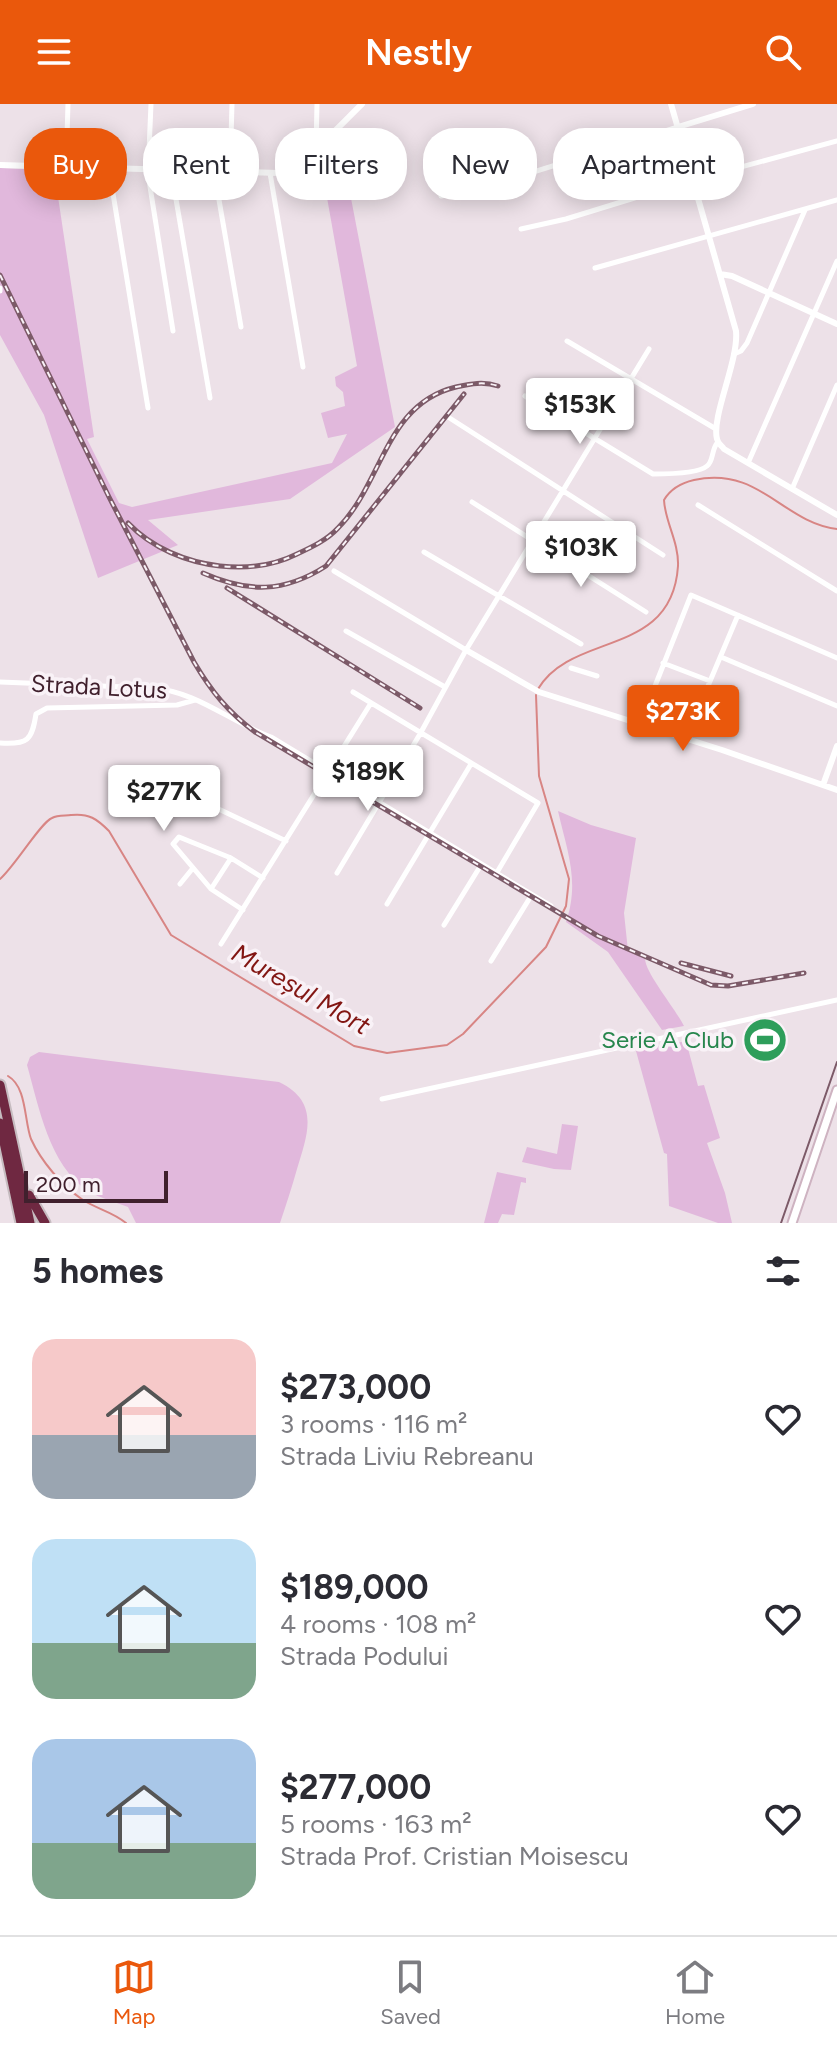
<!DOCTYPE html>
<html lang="en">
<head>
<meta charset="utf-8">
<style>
	body { margin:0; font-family:Figtree,sans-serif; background:#f2f2f3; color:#2b2b33; height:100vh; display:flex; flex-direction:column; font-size:30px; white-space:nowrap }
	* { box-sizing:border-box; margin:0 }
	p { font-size:26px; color:#7c7c81 }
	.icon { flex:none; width:44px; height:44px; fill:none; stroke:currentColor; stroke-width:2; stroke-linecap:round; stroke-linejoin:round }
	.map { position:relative; height:1119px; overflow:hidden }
	.sheet { display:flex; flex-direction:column; background:#fff; flex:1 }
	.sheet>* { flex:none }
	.hud { position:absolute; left:24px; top:24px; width:790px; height:72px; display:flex; gap:16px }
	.scale { position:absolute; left:24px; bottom:20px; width:144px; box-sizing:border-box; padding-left:8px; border:4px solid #40202d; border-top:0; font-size:22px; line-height:28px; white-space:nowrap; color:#40202d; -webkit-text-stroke:6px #f9f2f7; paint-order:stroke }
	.price { position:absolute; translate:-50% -68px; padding:0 18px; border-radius:8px; background:#fff; color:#222; font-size:26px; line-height:52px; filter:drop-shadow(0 2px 4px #0008) }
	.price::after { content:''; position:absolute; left:50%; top:48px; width:24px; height:18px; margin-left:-12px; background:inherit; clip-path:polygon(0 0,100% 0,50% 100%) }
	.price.active { background:#ea580c; color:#fff }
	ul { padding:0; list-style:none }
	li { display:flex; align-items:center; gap:24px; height:200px; padding:0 32px }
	li span { display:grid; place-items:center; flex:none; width:224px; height:160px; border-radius:24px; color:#555 }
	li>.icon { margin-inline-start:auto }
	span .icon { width:96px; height:96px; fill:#fffc; stroke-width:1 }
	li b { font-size:34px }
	h2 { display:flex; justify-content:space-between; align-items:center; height:96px; padding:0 32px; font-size:34px }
	.tag { padding:0 28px; border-radius:32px; background:#fff; box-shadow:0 4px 20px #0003; font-size:28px; line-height:72px }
	.tag.active { background:#ea580c; color:#fff }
	header { display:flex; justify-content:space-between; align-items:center; height:104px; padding:0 32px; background:#ea580c; color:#fff; font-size:36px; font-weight:600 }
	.tabs { display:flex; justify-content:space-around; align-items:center; height:112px; border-top:2px solid #e1e1e2; background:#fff; font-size:22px; color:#7c7c81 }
	.tabs a { display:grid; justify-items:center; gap:4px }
	.tabs .active { color:#ea580c }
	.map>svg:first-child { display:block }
</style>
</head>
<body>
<header><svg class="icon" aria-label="menu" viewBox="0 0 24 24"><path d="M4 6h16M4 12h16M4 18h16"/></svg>Nestly<svg class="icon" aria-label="search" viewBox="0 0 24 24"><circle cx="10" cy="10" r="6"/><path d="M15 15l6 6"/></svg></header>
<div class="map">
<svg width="837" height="1119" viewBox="0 0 837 1119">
	<rect width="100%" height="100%" fill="#ede1e8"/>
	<path fill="#e1b8dc" d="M0,64L54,66L94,333L87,335L119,399L132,403L332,359L347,330L328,334L321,309L345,302L343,288L336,282L335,273L357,262L326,88L350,89L395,323L290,395L148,416L178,441L98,474L44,311L0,231Z
		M558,707L591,721L636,734L624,809L628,847L645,855C646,870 675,904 684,922L662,926L608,848L566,818C580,777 567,747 558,707Z
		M686,937L698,982L704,981L720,1034L707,1039L725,1089L732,1119H718L669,1102L667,1050L664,1049L636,947Z
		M39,948L279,978C320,998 308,1029 297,1065C292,1083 286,1101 280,1119H136L128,1103C116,1098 99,1094 88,1087C49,1061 39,1003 27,961L30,953Z
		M562,1020L578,1022L571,1066L554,1065L522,1058L527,1043L557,1050Z
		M497,1068L526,1074V1079L521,1078L514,1111L502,1110L498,1119H484Z"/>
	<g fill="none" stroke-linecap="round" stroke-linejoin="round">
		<path stroke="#d88584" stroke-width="2" d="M538,585C572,527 672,554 678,462C679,438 665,418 664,396C671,384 681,379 694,376C760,362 782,418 837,425
			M0,775C15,762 41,718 52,714C58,711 66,712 71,711C89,709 97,715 109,727L171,831L354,942L387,949L447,941L463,930L546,843L566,802L569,775L539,672L536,591
			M8,972C27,983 24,1016 31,1035C41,1057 62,1082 83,1096C97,1105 113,1108 126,1119"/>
		<g stroke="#ceb3c1" stroke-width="11">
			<path id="secondary" d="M792,1119L837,986"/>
		</g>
		<g stroke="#c6bcc0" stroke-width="13">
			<path id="motorway" d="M0,981L30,1119
				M0,1019L21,1119
				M29,1091L45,1119"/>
		</g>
		<path stroke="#fff" stroke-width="5" d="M151,0L148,70L173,227
			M523,38L532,67
			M316,44L317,0
			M66,63L68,0
			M109,65L148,304
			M171,66L210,294
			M214,67L241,223
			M230,68L232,0
			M270,69L303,263
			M441,92L485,83L678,23
			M521,125L566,115L693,76L837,37
			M595,164L837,96
			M0,184V187
			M567,237L716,325
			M734,250L741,247L747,239L805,106
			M525,292L653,370C665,370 698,370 707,362C714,357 711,345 718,338
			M448,313L663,451
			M748,359L837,157
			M792,385L837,281
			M472,398L646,508
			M698,401L837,487
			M424,448L581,540
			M334,467L466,546
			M346,527L445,583
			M721,553L837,602
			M663,559L710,577
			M571,564L597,572
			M0,578L151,584C197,587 230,618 271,633L551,802
			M353,588L538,699L496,770
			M640,620L691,491L837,554
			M686,634L738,511
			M0,639C28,641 32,636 36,610L47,604L177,601L195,596
			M172,683L286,737
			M337,769L420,630L466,546L649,245
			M180,780L193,764
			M211,785L173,740L179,733L231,754
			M387,800L471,660
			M243,806L211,785L231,754L263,774
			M444,821L481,761
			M221,840L371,599
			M491,857L531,792
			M382,995L837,896"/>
		<path stroke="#fff" stroke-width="6" d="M671,0L736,227C739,256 711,313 717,335C718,340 721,341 724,345L837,411
			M678,23L753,0
			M0,61L278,69C302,64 343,18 362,0
			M720,170L732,172L837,220
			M466,546L539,588L722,646L837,686
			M823,681L837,642"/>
		<use href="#secondary" stroke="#fff" stroke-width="7"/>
		<use href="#motorway" stroke="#6f2841" stroke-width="9"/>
		<path stroke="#7c5a68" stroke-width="2" d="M781,1119L837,958"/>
		<g stroke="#7c5a68" stroke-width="5">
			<path id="rail" d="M0,171L109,393L194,558C211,587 228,608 255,628L598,832L711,881L728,882L804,869
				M128,419C152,444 186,458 220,462C247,465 273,462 297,450C312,443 327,436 338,424C383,379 385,300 456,283C470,280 483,277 498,282
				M203,469C248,489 284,489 326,462L464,290
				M227,484L420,604
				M681,859L731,872"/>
		</g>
		<use href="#rail" stroke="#f9f2f7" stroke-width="2" stroke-dasharray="6" stroke-linecap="butt"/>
	</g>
	<defs>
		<g id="stadium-disc" transform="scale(2.3)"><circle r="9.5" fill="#2e9e5b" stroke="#f9f2f7"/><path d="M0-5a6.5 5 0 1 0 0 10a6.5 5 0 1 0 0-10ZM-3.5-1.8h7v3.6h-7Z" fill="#fff"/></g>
	</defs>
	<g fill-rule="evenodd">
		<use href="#stadium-disc" x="765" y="936"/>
	</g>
	<g text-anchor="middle" stroke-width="7" stroke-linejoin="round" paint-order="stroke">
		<g font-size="24" fill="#40202d" stroke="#f9f2f7">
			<text transform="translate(99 583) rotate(3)" y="8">Strada Lotus</text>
		</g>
		<g font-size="24" fill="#27864d" stroke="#f9f2f7" text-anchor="end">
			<text x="734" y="944">Serie A Club</text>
		</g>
		<g font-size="26" font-style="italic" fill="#821613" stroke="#f9f2f7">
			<text transform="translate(301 885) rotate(30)" y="9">Mureșul Mort</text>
		</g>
	</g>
</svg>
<div class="scale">200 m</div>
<b class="price" style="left:580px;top:342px">$153K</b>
<b class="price" style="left:581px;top:485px">$103K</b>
<b class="price active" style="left:683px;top:649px">$273K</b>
<b class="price" style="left:368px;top:709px">$189K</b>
<b class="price" style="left:164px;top:729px">$277K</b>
<div class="hud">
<a class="tag active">Buy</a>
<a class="tag">Rent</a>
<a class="tag">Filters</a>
<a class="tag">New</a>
<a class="tag">Apartment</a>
</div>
</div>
<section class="sheet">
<h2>5 homes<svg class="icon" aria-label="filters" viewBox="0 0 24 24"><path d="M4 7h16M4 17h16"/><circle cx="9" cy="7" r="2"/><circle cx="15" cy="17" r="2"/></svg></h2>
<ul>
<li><span style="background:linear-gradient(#f6c9c9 60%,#9aa5b1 0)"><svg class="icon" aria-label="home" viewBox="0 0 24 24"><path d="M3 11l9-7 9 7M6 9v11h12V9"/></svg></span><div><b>$273,000</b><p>3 rooms · 116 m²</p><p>Strada Liviu Rebreanu</p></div><svg class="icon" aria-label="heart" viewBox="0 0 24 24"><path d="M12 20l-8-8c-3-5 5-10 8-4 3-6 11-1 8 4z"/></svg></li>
<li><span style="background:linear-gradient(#bfe0f5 65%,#7fa58c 0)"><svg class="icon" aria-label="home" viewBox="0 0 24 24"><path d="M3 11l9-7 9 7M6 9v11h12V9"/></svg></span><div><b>$189,000</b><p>4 rooms · 108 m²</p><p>Strada Podului</p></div><svg class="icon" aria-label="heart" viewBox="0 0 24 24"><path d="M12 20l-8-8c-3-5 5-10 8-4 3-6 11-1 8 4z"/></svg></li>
<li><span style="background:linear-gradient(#a9c7e8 65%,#7fa58c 0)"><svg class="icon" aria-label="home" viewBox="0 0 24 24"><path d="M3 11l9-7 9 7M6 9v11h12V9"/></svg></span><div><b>$277,000</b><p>5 rooms · 163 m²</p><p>Strada Prof. Cristian Moisescu</p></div><svg class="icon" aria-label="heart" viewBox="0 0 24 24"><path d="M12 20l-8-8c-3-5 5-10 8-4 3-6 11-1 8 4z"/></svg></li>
</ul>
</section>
<nav class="tabs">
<a class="active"><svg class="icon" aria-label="map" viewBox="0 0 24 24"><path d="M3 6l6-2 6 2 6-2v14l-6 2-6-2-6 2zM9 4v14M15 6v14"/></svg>Map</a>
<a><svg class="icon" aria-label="saved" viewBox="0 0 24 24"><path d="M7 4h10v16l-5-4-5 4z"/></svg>Saved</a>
<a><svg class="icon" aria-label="home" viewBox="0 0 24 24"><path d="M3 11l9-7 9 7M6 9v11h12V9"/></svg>Home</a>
</nav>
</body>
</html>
